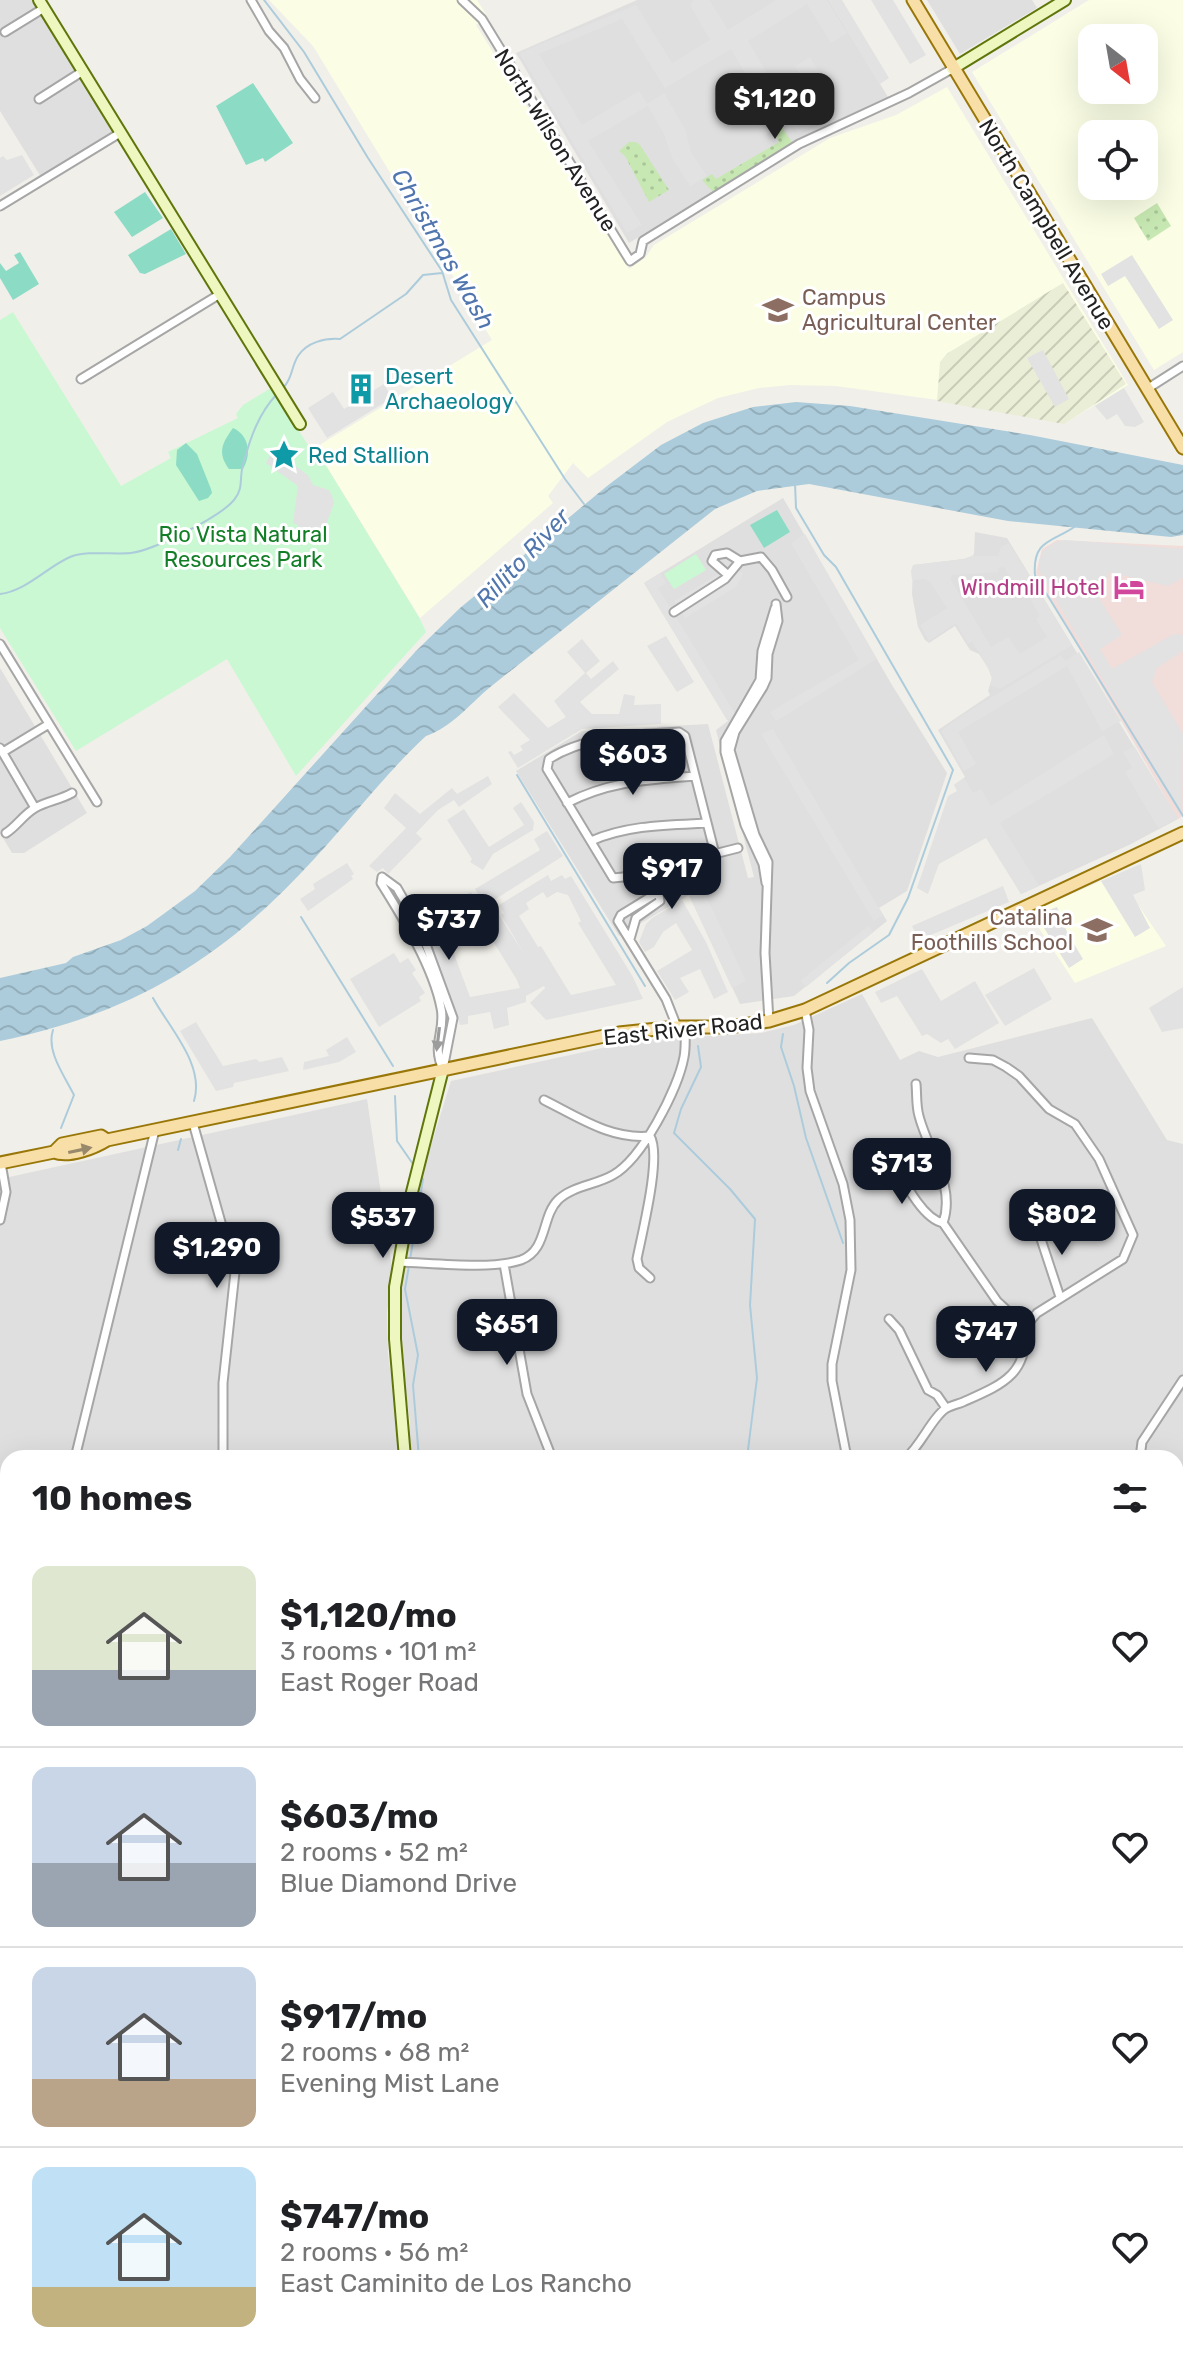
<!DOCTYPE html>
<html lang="en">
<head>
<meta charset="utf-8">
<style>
	body { margin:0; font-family:Rubik,sans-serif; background:#f6f6f6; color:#202124; height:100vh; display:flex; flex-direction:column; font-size:30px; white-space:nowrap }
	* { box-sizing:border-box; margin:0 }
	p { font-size:26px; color:#757577 }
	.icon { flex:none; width:44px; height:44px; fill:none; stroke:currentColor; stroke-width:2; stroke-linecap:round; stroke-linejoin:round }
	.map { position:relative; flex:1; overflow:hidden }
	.panel { position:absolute; left:0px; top:1450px; width:1184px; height:914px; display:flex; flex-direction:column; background:#fff; border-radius:24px 24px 0 0; box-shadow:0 8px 32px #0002 }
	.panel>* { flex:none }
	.needle { width:52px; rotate:149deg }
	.fabs { position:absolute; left:1078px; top:24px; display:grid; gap:16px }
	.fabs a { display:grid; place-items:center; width:80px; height:80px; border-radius:16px; background:#fff; box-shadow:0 8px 32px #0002; font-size:40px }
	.price { position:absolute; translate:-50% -68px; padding:0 18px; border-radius:16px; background:#111827; color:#fff; font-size:26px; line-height:52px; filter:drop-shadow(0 2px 4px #0008) }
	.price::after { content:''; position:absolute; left:50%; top:48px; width:24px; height:18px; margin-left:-12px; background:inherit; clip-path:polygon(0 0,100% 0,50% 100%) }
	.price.current { background:#222; color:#fff }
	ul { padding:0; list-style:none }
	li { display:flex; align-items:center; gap:24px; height:200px; padding:0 32px }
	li+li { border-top:2px solid #e0e0e0 }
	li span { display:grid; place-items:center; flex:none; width:224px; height:160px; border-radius:16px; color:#555 }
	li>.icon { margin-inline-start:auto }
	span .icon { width:96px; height:96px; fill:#fffc; stroke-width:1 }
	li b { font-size:34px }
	h2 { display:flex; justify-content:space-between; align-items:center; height:96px; padding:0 32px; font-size:34px }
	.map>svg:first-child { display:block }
</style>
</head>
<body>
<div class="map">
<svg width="1183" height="2363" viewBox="0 0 1183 2363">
	<defs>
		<pattern id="farmland-furrows" width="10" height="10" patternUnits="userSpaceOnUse" patternTransform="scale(2)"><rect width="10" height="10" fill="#eaeed6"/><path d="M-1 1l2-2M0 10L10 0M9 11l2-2" fill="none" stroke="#c8ccb7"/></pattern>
		<pattern id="grass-dots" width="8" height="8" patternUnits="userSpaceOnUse" patternTransform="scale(2)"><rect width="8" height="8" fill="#c7e8b2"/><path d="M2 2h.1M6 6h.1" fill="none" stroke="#abc799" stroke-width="1.8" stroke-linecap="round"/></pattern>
		<pattern id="water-waves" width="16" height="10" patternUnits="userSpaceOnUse" patternTransform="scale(2)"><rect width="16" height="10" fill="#acccdc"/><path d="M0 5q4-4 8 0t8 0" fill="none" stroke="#94afbc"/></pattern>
	</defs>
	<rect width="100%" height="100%" fill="#f1efe9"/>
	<path fill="#e0dfdf" d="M0,0H35L115,132L41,177L0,111Z
		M637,0H829L888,97L802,138L629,243L516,53Z
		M927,0H1032L1037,8L960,54Z
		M783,498L892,685L947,773L907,891L879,908L887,921L794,996L740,1004L689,895L619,936L516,771L582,731L708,724L748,878L754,877L716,730L728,721L644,583Z
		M975,532L1007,538L1178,819L1129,845L1021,894L954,785L965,777L938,730L990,695L988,691L992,678L988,668L979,654L970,650L955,626L929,643L925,640L918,627L912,594L913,565L964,559L972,556L974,554Z
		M0,668L87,813L24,853H12L0,833Z
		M862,994L900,1060L919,1051L938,1057L1092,1018L1167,1140L1183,1144V2363H61L62,2356H1176V1458H409L410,1423L400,1346L401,1285L419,1184L451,1081L639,1040L761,1033L794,1025Z
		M367,1099L392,1268L387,1314L388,1354L399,1433L398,1458H8V2356H49L48,2363H0V1179Z"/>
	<path fill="#f1ddda" d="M1057,540L1183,546V816L1178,819L1036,573L1042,549Z"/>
	<path fill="#fbfee5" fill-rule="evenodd" d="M269,0H477L487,16L476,25L629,269L645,258L654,245L830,138L896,115L947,87L1128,385L1065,423L938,400L836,386L790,385L759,388L718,398L667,422L588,478L573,463L548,496L553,503L420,618L325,464L322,465L321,444L492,340L313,46Z
		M1089,0H1183V352L1154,370L972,72ZM1092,38H1144V90H1092ZM1092,134H1144V186H1092Z
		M1117,874L1166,946L1075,983L1029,913Z"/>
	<path fill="url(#farmland-furrows)" d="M1063,283L1126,384L1064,424L937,401L940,362L948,353Z"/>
	<path fill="url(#grass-dots)" d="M781,126L794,145L714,193L702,180L712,174L716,179L779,142L773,131Z
		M629,142H636L640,145L669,190L649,202L625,156L619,151Z
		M1157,203L1171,226L1148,241L1134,218Z"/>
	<path fill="#caf8d2" d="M13,312L121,486L171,458L168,452L238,418L236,414L243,405L271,388L321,465L325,464L420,619L426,632L296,776L227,659L76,751L0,628V320Z
		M696,554L706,570L674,589L664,574Z"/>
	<path fill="#8cdcc5" d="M253,83L293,143L265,162L263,158L246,165L216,106Z
		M145,192L163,218L132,237L114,212Z
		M171,229L186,254L145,274L140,273L128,255Z
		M20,252L39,284L13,300L0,278V263L6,271L19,263L14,255Z
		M233,428C249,435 252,454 243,469H229C217,453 222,443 233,428Z
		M186,443L197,454L211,489L212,493L208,498L199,501L176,465L177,450Z
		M777,510L790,532L764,548L750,525Z"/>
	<path fill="#e2e2e2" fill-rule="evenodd" d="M694,0H709L728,30L776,0H827L847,33L831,43L807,4L748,41L786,106L810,92L795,66L810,57L832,93L809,107L818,122L798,133L790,120L765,135L745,102L758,95L731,49L665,88L622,19L539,54L582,125L639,91L647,104L664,93L685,129L691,152L707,176L690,186L672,158L664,134L648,106L588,141L642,225L627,233L519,53L636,5L672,63L710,40L690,5Z
		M829,0H842L889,78L880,84Z
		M871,0H893L926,55L910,64Z
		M22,155L34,175L0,196V158L3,156L7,160Z
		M1132,255L1173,320L1159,329L1125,276L1108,286L1101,274Z
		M1043,350L1069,399L1055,407L1027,358Z
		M384,384L392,398L327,438L308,408L333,392L344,409Z
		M1124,388L1144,422L1135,427L1125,426L1117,414L1107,420L1095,406Z
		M273,450L308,475L313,485L329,490L332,496L334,503L321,539L314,542L304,539L299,534L298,525L293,523L298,486L266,463Z
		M805,534L877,659L776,721L770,712L859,660L791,543Z
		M1064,540L1183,549V578L1168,586L1109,572L1099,598L1122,635L1100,649L1112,669L1174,634L1183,635V651L1157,668L1152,682L1183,734L1182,814L1039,571V561L1043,551L1056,542Z
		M1009,543L1072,645L1000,689L990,685L992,678L988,668L972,641L968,644L956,623L929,641L920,625L947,608L931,583L925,579L912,580L911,571L913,565L964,559L972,556H998L1001,547ZM1004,567L1022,597L1028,595L1040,616L1036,619L1047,637L1020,654L1008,637L991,647L951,580L952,575L999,572L998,568Z
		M730,567L743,573L736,587L685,618L674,601Z
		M660,573L666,583L658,588L736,715L727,720L644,583Z
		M666,636L694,682L677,692L647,646Z
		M582,639L600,661L586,673L591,679L613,661L619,669L580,702L592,714H619L624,694L635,696L634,705L661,704V724L582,729L518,768L508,752L511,751L514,755L523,750L520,746L530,740L498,707L514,693L548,728L566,717L554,701L585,673L567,652Z
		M1079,652L1121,721L1102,731L1067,666L958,732L976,764L964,771L941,731L961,716L1061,655L1065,661Z
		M773,729L883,915L874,921L761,734Z
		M1104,735L1114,754L1000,823L1039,886L1021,894L986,838L939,864L928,894L917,888L948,796L957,791L954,785L964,778L973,793L981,789L991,806Z
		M1134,746L1178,818L1158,828L1125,772L1132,767L1123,752Z
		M488,776L492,784L459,807L454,800L438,810L416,833L422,839L388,874L383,868L377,872L369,866L406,828L384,808L395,793L420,814L452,788L457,794Z
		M521,802L534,822L533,830L493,854L483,870L470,862L472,859L447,820L464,809L489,847L524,825L513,808Z
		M547,831L563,856L491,902L524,954L501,915L504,913L499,905L548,875L551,881L562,875L565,879L571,876L633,977L643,999L546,1020L530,1003L545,988L544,986L526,996V1002L507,1008L509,1025L494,1029L490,1012L468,1016V1024L460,1025L425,929L442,922L439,914L433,916L431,910L471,892L474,897L470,900L474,910L484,904L475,889L540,850L534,839ZM543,892L547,898L557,892L568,895L581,921L578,923L616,985L571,995L541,946L538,947L519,916L529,909L526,903ZM475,912L517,980L520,988L470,997L443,924Z
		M347,863L354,874L351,876L353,879L308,911L300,899L315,889L313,884Z
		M1141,864L1145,890L1133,895L1150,928L1135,937L1101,881Z
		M1003,886L1009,902L919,940L912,926Z
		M704,891L746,981L732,988L689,895Z
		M682,900L706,942L728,992L714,999L700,969L680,978L689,992L675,1000L657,971L692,950L676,923L663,932L654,947L645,952L639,942L646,924L652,918Z
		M1057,907L1067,932L1083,959L1069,968L1036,915Z
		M868,926L873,932L806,987L800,981Z
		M394,953L400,963L408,958L416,970L412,973L425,993L419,997L421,1001L379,1027L350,979Z
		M1034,968L1052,999L1005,1026L985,995Z
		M922,969L941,1001L975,981L999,1023L955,1049L948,1039L941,1043L927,1034L922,1036L897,996L881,1003L875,992Z
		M1183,987V1028L1162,1032L1149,1008Z
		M196,1022L223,1066L256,1059L260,1062L282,1057L289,1071L234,1083L233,1087L216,1091L180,1031Z
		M347,1037L356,1052L339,1062L303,1070L304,1062L329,1056L326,1050Z"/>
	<path fill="url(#water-waves)" d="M796,402L850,406L1030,435L1183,465V535L1171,537L1008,521L809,484L757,491L715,509L489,688C469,705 452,727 426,736C386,773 352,818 315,858C223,959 134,1013 0,1041V978L66,963L73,957L121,940L147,926L195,891L230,857L416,651L460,608L607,486L661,445L703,423L753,407Z"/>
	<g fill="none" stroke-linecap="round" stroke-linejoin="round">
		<path stroke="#acccdc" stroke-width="2" d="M264,0L304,52L368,158L442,271L451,300L565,479L584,504
			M284,387C293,377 291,367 298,356C307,342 325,338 340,339L406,294L423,275L442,273
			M795,483L796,508L824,555L836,567L953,770L908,898L889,935L849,963L827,983
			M1077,525C1055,542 1032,538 1035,575L1183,816
			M0,594C26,591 47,567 70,557C88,550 113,555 131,553C154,550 220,517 234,500C244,488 239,478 243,465C250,439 258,414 277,394
			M517,775L645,986
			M301,917L393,1066
			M153,998C170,1029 205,1065 194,1101
			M53,1030C46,1051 64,1075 74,1095L61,1128
			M783,1034L781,1047L794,1086L806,1138L843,1243
			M698,1046L701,1067L681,1109L674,1133L730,1189L755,1219L750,1305L757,1378L747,1458
			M395,1096L397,1141L415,1167
			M178,1150L181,1139
			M410,1260L423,1179L420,1176
			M409,1266L405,1289L418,1355L413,1385L419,1458
			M448,2363V2356
			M906,2363L907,2356"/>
		<g stroke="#a6a6a6" stroke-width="11">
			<path id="street" d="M251,0L269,31L284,48L300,79L315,98
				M462,0L482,19L630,261L640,254L643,241L799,144L909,93L952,69
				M5,32L44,8
				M39,99L83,71
				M0,206L120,133
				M81,379L220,294
				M1147,389L1183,366
				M740,561L761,557L772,570L787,597
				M728,575L712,561L715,555L727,553L740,561
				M674,612L725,579L740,561
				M0,644L97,802
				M0,748L35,808
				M3,752L49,724
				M567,803C610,781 647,780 695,776
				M6,833C17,826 23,815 35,808C47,801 60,800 72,793
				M591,841C627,825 668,825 707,823
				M715,854L685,736L679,732C637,735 586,735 549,759L547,769L613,878L623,877L738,848
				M382,877L397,888L420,928L453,1018L443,1069
				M382,877L381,883C403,918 433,967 441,1008C446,1030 431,1045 443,1069
				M766,883L763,864L745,825L725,752V741L760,680L762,651L775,608
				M660,891L621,915L618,921L666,999L677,1027
				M630,939L636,918L660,901L654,868
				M805,1010L809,1030L807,1068L810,1091L843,1184L850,1220L851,1270L832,1364V1381L847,1458
				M769,1021L765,953L768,862L755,835L730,750L735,732L763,687L767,678L768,654L778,621L776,604
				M916,1084C917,1094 916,1106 919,1116C928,1151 956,1186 943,1223
				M544,1100C578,1117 611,1140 650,1136
				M193,1123L235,1272L223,1383V1458
				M650,1136C662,1156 642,1233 637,1259L639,1268L650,1278
				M889,1154C901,1174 920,1218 943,1223
				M0,1220L6,1192L1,1163
				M943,1223L997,1301L1025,1327
				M1037,1227L1060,1297
				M399,1262C432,1263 492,1270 521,1260C548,1250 541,1217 558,1200C572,1186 596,1185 613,1175C642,1159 678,1089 684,1057C686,1047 685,1037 685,1027
				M504,1264L527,1394L552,1458
				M889,1319L899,1330L928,1390L937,1395L946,1408
				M75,1458L155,1130
				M906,1458C921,1445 932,1418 945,1409C950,1406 958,1404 963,1402C1001,1385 1029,1375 1025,1327L1037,1313L1123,1259L1133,1235L1099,1159L1075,1124L1049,1109L1019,1076L1006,1067L993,1060L969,1058
				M1140,1458L1142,1442L1183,1380
				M1176,1511L1183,1517
				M0,1712L8,1710
				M1176,2070L1183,2086
				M0,2198L8,2207
				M0,2323L8,2320
				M166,2356L168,2363
				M346,2356V2363
				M485,2356L490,2363
				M732,2356L734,2363
				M1170,2356L1177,2363
				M836,2363L837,2356"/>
		</g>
		<g stroke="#5f760b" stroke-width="14">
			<path id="secondary" d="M39,0L300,424
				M952,69L1065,0
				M405,1458L395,1339V1287L410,1200L443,1069
				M55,2363L56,2356"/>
		</g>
		<g stroke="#987708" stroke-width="15">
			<path id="primary" d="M913,0L1183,448
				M107,1140L101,1136L62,1144L54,1152C69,1158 94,1148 107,1140L619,1033L677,1027H729L769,1021L805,1010L1183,833
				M0,1163L54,1152"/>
		</g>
		<use href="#street" stroke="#fff" stroke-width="7"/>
		<use href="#secondary" stroke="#eff7c1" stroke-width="10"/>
		<use href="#primary" stroke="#f8dea7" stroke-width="11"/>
	</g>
	<defs><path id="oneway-solid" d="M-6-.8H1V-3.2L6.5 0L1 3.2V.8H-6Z" transform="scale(2)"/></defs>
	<use fill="#9c9c9c" href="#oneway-solid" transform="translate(438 1039) rotate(97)"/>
	<use fill="#98896b" href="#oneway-solid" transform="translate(80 1150) rotate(-12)"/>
	<defs>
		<g id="university-bare" transform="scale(2.4)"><path d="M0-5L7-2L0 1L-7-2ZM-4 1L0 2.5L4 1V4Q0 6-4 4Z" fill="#8d6e63" stroke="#fff" stroke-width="2.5" paint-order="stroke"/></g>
		<g id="building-bare" transform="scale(2.4)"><path d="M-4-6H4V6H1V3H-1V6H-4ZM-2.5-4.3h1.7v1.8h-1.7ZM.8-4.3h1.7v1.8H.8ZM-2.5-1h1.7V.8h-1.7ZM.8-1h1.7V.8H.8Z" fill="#0f9aa8" stroke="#fff" stroke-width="2.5" paint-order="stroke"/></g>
		<g id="sight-bare" transform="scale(2.4)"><path d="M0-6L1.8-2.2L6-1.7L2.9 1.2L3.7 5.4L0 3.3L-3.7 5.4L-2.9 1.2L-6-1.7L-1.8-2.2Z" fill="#0f9aa8" stroke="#fff" stroke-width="2.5" paint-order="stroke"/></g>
		<g id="hotel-bare" transform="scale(2.4)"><path d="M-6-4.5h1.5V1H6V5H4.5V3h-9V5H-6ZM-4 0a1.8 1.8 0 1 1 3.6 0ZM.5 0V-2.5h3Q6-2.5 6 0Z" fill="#d1479c" stroke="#fff" stroke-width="2.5" paint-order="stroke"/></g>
		<g id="school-bare" transform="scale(2.4)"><path d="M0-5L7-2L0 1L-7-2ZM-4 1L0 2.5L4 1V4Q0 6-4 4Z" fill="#8d6e63" stroke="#fff" stroke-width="2.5" paint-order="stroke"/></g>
	</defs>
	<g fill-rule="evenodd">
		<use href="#university-bare" x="778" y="310"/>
		<use href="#building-bare" x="361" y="389"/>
		<use href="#sight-bare" x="284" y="455"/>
		<use href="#hotel-bare" x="1129" y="587"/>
		<use href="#school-bare" x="1097" y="930"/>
	</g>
	<g text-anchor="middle" stroke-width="6" stroke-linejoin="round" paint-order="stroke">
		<g font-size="22" fill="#222" stroke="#fff">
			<text transform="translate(556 140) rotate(58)" y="8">North Wilson Avenue</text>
			<text transform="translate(1047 224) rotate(59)" y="8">North Campbell Avenue</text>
			<text transform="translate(683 1029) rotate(-6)" y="8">East River Road</text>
		</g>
		<g font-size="22" fill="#785e54" stroke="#fff" text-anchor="start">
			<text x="802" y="305">Campus<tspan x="802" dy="25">Agricultural Center</tspan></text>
			<text x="1073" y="925" text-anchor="end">Catalina<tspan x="1073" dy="25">Foothills School</tspan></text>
		</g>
		<g font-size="22" fill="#0d838f" stroke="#fff" text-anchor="start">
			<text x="385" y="384">Desert<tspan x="385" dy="25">Archaeology</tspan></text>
			<text x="308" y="463">Red Stallion</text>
		</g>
		<g font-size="22" fill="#127e26" stroke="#fff">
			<text x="243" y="542">Rio Vista Natural<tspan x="243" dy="25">Resources Park</tspan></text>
		</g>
		<g font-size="22" fill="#b23c85" stroke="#fff" text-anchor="end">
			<text x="1105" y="595">Windmill Hotel</text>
		</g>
		<g font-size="24" font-style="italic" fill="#5176ae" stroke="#fff">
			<text transform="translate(443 249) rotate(60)" y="8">Christmas Wash</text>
			<text transform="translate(523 558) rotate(-47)" y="8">Rillito River</text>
		</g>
	</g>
</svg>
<div class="fabs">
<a><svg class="needle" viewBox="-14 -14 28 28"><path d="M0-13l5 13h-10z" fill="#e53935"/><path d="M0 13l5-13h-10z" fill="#757577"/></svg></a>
<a><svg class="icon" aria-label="locate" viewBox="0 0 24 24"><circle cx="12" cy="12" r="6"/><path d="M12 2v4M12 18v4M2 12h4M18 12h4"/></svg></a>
</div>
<b class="price current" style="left:775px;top:141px">$1,120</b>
<b class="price" style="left:633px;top:797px">$603</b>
<b class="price" style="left:672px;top:911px">$917</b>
<b class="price" style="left:449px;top:962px">$737</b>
<b class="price" style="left:902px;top:1206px">$713</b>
<b class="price" style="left:1062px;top:1257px">$802</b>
<b class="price" style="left:383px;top:1260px">$537</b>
<b class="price" style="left:217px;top:1290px">$1,290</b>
<b class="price" style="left:507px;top:1367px">$651</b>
<b class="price" style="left:986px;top:1374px">$747</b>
<section class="panel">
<h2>10 homes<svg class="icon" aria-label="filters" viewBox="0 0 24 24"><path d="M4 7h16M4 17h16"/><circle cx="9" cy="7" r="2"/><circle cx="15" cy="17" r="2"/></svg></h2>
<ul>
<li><span style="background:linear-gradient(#dfe7d0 65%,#9aa5b1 0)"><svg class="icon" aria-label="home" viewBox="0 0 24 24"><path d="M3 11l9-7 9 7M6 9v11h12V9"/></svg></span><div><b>$1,120/mo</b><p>3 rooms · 101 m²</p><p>East Roger Road</p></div><svg class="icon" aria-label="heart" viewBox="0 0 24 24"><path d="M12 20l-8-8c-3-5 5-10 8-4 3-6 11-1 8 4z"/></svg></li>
<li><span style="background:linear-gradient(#c9d6e8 60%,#9aa5b1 0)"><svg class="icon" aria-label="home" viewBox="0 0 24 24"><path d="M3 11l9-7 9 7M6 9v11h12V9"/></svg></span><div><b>$603/mo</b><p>2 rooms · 52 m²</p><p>Blue Diamond Drive</p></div><svg class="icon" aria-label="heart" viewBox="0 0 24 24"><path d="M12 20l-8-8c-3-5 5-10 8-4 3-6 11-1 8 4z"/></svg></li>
<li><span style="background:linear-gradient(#c9d6e8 70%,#b9a48a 0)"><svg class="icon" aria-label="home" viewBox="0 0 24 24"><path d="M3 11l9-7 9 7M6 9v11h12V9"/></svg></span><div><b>$917/mo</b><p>2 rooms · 68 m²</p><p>Evening Mist Lane</p></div><svg class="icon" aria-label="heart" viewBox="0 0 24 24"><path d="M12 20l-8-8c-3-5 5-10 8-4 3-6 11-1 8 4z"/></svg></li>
<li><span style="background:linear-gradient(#bfe0f5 75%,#c2b280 0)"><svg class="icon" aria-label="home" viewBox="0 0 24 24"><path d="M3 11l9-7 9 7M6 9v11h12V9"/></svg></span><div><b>$747/mo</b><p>2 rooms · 56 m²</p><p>East Caminito de Los Rancho</p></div><svg class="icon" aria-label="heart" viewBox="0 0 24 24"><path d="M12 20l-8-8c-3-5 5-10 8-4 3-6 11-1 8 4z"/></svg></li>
</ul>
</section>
</div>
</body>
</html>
